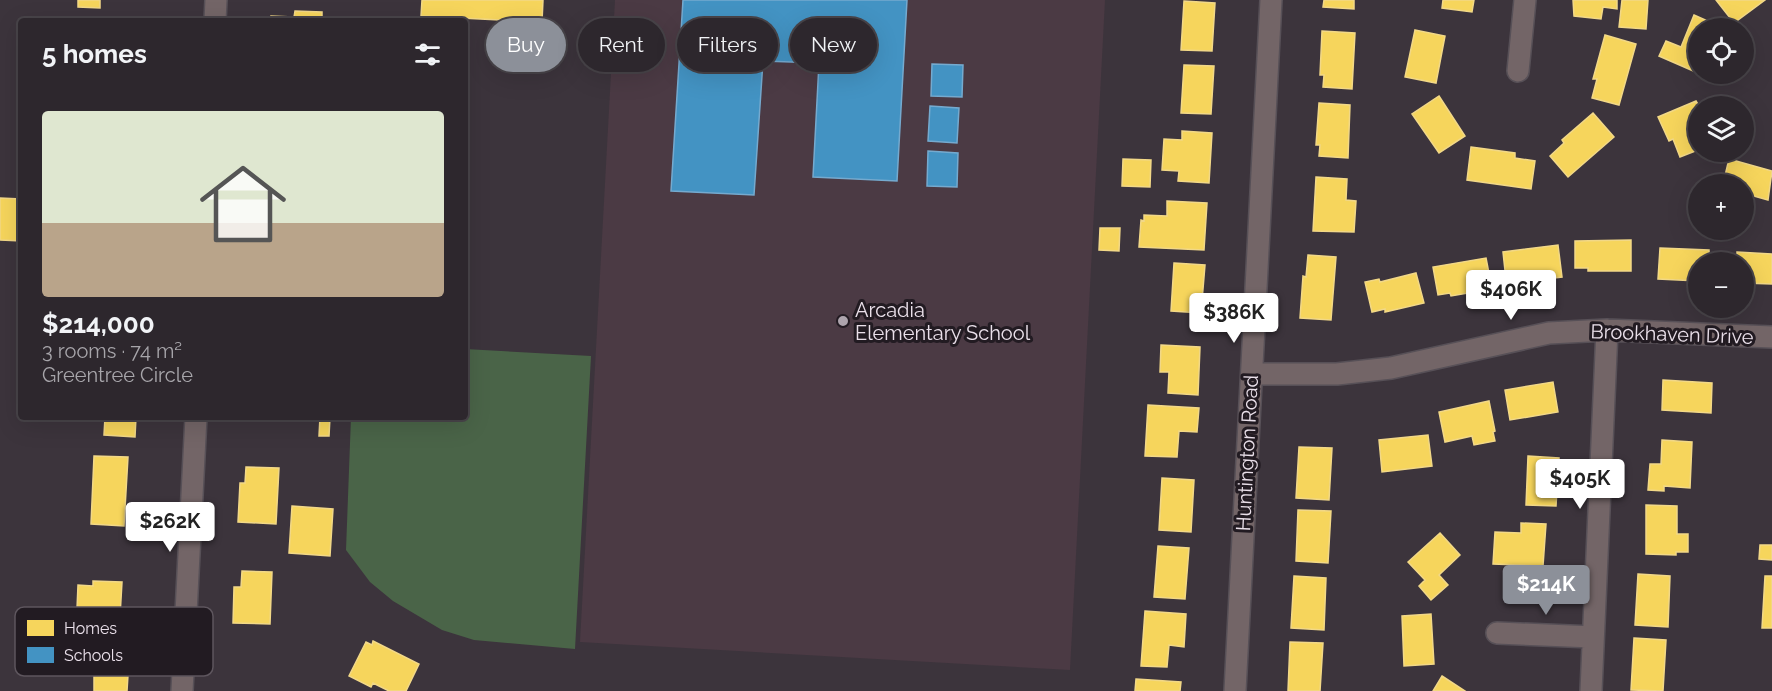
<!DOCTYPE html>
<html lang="en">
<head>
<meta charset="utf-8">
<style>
	body { margin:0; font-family:Raleway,sans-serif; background:#352f35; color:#f1f3f6; height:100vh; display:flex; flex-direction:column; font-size:22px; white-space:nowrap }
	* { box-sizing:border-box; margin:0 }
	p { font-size:20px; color:#a7a5aa }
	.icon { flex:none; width:33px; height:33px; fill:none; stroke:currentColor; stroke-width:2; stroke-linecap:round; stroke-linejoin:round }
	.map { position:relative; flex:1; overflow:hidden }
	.side { position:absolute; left:18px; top:18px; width:450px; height:402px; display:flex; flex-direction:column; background:#2d272d; border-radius:6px; box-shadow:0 6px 24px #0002,0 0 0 2px #484449 }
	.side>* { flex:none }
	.hud { position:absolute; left:486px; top:18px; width:570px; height:54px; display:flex; gap:12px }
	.controls { position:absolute; left:1688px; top:18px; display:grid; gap:12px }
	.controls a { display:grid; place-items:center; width:66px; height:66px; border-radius:50%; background:#2d272d; box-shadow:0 6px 24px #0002,0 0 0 2px #484449; font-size:30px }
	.price { position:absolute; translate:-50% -51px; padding:0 14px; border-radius:6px; background:#fff; color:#222; font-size:20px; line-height:39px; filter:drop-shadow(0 2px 3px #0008) }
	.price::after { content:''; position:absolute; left:50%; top:36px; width:18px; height:14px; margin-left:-9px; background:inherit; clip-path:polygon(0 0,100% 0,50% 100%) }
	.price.active { background:#8c9099; color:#fff }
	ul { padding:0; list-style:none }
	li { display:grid; align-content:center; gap:12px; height:318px; padding:0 24px }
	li+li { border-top:2px solid #484449 }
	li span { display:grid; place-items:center; height:186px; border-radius:6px; color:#555 }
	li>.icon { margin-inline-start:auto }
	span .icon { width:108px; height:108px; fill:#fffc; stroke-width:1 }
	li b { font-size:26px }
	h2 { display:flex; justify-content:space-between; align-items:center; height:72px; padding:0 24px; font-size:26px }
	.chip { padding:0 21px; border-radius:27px; background:#2d272d; box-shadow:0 6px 24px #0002,0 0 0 2px #484449; font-size:21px; line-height:54px }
	.chip.active { background:#8c9099; color:#fff }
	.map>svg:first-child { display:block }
</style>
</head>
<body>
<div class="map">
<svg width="1772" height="691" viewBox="0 0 1772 691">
	<rect width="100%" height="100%" fill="#3c343c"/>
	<path fill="#4b3a44" d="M615,0H1105L1070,670L580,642Z"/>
	<path fill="#4a6448" d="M465,349L591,356L575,649L474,640L442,630L393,601L370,582L346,550L351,417H465Z"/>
	<path fill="#f6d55c" stroke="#f2d887" stroke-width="1.5" d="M78,0H100V8L78,7Z
		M422,0H543L542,22L421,16Z
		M1324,0H1354V9L1323,7Z
		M1443,0H1474L1472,12L1442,8Z
		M1573,0H1617V9L1603,7L1601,19L1574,16Z
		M1622,0H1648L1646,29L1619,27Z
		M1716,0H1765L1734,23Z
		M1184,1L1215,3L1212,51L1181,50Z
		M295,11L322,12V21H271V16L294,17Z
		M1694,15L1721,27L1698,28V73L1659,56L1666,41L1681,47Z
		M1415,30L1445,36L1436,83L1405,77Z
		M1322,31L1355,33L1352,89L1323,87L1324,75H1320Z
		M1605,35L1636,44L1619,105L1592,98L1597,79H1593Z
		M1184,65L1214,66L1211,114L1181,113Z
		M1439,96L1465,136L1439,153L1412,114Z
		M1696,101L1699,106L1698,150L1680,157L1673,139L1669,141L1658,117Z
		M1319,103L1350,105L1348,158L1319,156L1320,145H1316Z
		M1593,113L1614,137L1568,177L1550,156L1564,143L1562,140Z
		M1182,131L1212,133L1209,183L1178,181L1179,171L1162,170L1164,139L1182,140Z
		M1471,147L1515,153V158L1535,161L1531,189L1467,180Z
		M1123,159L1151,160L1150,187L1122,186Z
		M1729,159L1772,171L1768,200L1743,193V184H1723Z
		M1316,177L1347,179L1346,200L1356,201L1354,232L1313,231Z
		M0,198L21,199V241L0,240Z
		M1167,201L1207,203L1204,250L1139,247L1141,220L1144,221V215L1167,216Z
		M1100,228H1120L1119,251L1099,250Z
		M1631,240V271H1588V268H1575V241Z
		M1558,245L1562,277L1520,282V278L1506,280L1503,252Z
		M1660,248L1709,250V262H1698V281L1658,279Z
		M1737,252L1772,254V284L1743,283V262H1737Z
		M1308,255L1336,257L1331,320L1300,318L1303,276L1306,277Z
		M1486,258L1492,289L1451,296L1450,293L1438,295L1433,267Z
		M1174,263L1205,265L1201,313L1171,311Z
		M1416,273L1424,303L1385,312V309L1372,312L1365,282L1379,279L1380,282Z
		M1161,345L1200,347L1198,395L1168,393L1169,372H1160Z
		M1663,380L1712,383L1711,413L1662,410Z
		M1553,382L1558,412L1510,420L1505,390Z
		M1489,401L1495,431L1493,432L1495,441L1474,445L1472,436L1445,442L1439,412Z
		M1148,405L1199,408L1197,432L1179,431L1177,457L1145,456Z
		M105,417H136L135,437L104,435Z
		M320,417H330L329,436H319Z
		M1428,435L1432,466L1382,472L1379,440Z
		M1662,440L1692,442L1690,488L1664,486V491L1648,490L1650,464H1661Z
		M1299,447L1332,448L1329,500L1296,498Z
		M94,456L128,457L124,526L91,524Z
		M1528,456L1559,458L1556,506L1526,505Z
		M246,467L279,468L276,524L238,522L240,483H245Z
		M1162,478L1194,480L1191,532L1159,530Z
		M1646,505L1677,506V534H1688V552H1676V555L1646,554Z
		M292,506L333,509L330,556L289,553Z
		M1298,510L1331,511L1328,563L1296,561Z
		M1521,523L1546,524L1543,566L1493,564L1495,532L1521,533Z
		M1440,533L1460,555L1439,575L1448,585L1431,600L1419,586L1425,580L1408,562Z
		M1760,545H1772V560L1759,559Z
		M1158,546L1189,548L1185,599L1154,597Z
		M242,571L272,572L270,624L233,623L234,587H241Z
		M1638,574L1670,576L1668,627L1635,625Z
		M1294,576L1326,578L1324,630L1291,628Z
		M1765,576H1772V628H1762Z
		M93,581L122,582L119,634L76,632L78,585L93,586Z
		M1145,611L1186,614L1184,647L1169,645L1167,667L1141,666Z
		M1431,614L1434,664L1404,666L1402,616Z
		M1634,638L1666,640L1663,691L1631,690Z
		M373,641L419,664L406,691H389L373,683L371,687L349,676L366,642L372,645Z
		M1290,642L1323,643L1320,691H1288Z
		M94,674L128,675L127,691H94Z
		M1442,676L1465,691H1433Z
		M1136,679L1181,682L1180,691H1135Z"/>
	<path fill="#4393c3" stroke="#75aacf" stroke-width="1.5" d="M683,0H907L897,181L813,177L819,63L763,61L754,195L671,191Z
		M932,64L963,65L962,97L931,96Z
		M930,106L959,108L957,143L928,141Z
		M928,151L958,153L957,187L927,186Z"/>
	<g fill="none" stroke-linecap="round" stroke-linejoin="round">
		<g stroke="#575057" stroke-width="24">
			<path id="street" d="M215,21L216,0
				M1518,71L1525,0
				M1252,374H1337L1391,368L1549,333L1607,330L1772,337
				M1497,633L1593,637
				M182,691L196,417
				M1235,691L1271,0
				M1591,691L1607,330"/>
		</g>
		<use href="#street" stroke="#736567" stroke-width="21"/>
	</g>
	<circle fill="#ada4ad" stroke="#221b22" stroke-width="2" cx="843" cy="321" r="6"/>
	<g text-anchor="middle" stroke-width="6" stroke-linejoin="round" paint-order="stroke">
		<g font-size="20" fill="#eae0ea" stroke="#221b22" text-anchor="start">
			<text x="855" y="317">Arcadia<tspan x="855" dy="23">Elementary School</tspan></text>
		</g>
		<g font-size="20" fill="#eae0ea" stroke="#221b22">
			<text transform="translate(1672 334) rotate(2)" y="7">Brookhaven Drive</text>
			<text transform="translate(1247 453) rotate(-87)" y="7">Huntington Road</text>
		</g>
	</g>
	<rect x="15" y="607" width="198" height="69" rx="9" fill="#221b22" stroke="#5e565e" stroke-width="1.5"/>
	<rect x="27" y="620" width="27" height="16" fill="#f6d55c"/>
	<rect x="27" y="647" width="27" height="16" fill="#4393c3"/>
	<g font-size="16" fill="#eae0ea">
		<text x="64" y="634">Homes</text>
		<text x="64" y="661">Schools</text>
	</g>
</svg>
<div class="controls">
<a><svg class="icon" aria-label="locate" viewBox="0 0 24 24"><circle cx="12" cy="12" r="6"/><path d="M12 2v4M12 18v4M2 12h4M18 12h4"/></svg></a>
<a><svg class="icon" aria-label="layers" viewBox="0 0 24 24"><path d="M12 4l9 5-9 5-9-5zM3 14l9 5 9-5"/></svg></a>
<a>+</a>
<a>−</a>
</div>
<b class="price" style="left:1511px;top:321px">$406K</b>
<b class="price" style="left:1234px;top:344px">$386K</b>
<b class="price" style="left:1580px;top:510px">$405K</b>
<b class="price" style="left:170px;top:553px">$262K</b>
<b class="price active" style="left:1546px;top:616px">$214K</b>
<div class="hud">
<a class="chip active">Buy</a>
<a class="chip">Rent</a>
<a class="chip">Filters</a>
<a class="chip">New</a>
</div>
<section class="side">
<h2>5 homes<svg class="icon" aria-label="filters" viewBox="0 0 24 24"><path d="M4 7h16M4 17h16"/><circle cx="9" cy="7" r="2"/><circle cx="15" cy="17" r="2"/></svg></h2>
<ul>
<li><span style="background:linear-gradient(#dfe7d0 60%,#b9a48a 0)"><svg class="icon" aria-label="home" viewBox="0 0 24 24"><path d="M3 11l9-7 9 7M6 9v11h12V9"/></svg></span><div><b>$214,000</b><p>3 rooms · 74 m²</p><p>Greentree Circle</p></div></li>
</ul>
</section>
</div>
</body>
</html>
